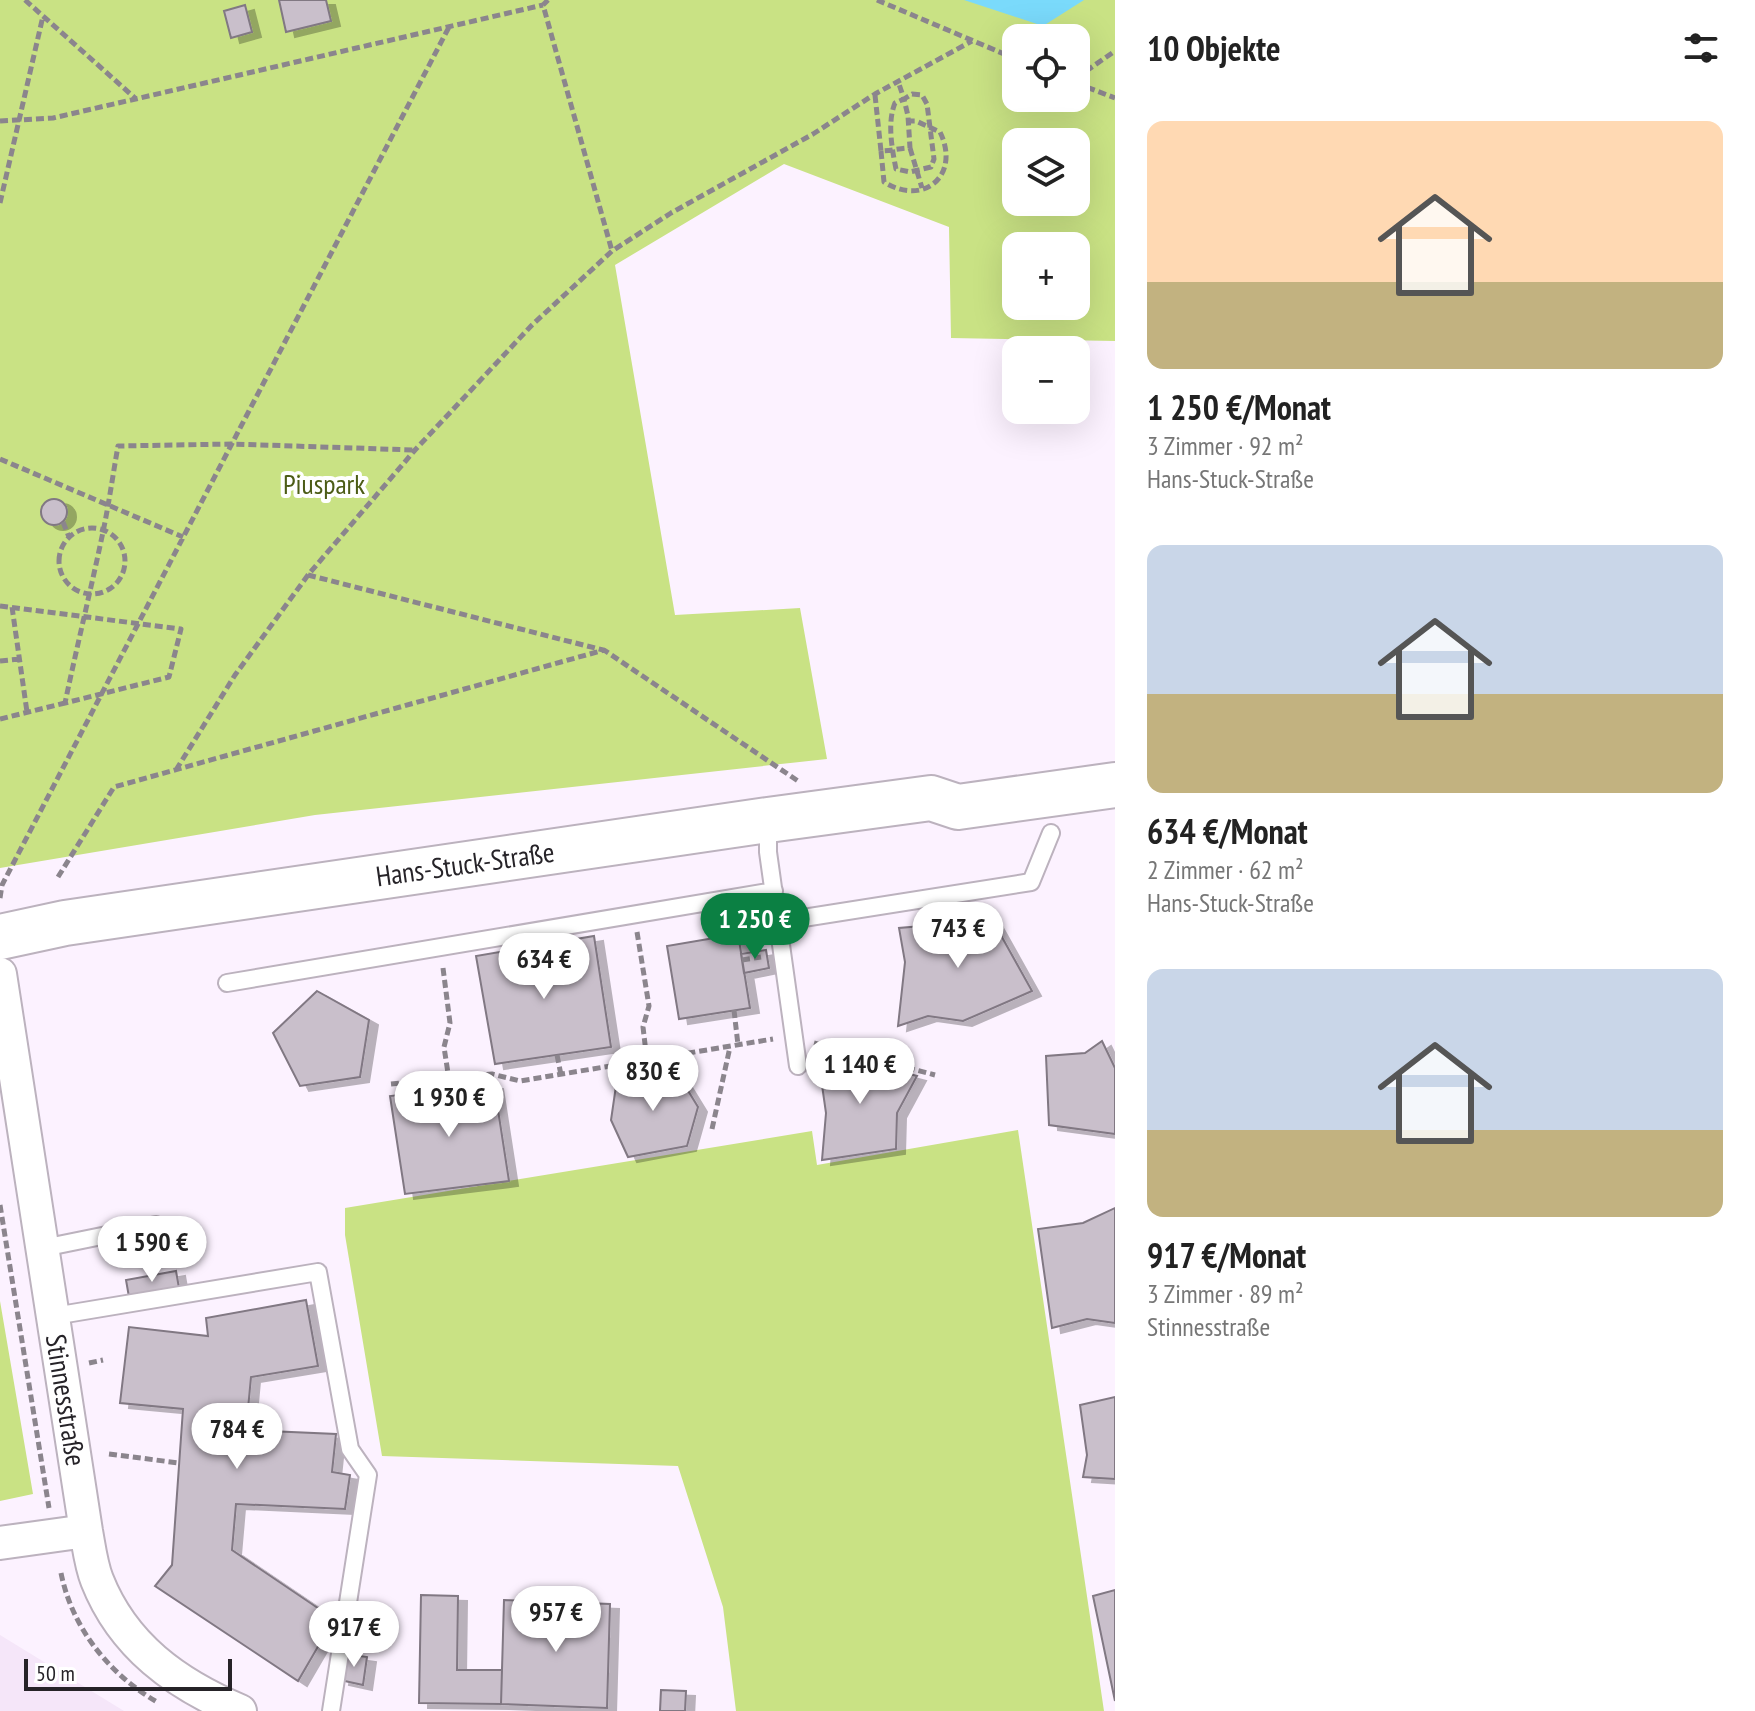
<!DOCTYPE html>
<html lang="de">
<head>
<meta charset="utf-8">
<style>
	body { margin:0; font-family:"PT Sans Narrow",sans-serif; background:#f6f6f6; color:#222; height:100vh; display:flex; flex-direction:column; font-size:30px; white-space:nowrap }
	* { box-sizing:border-box; margin:0 }
	p { font-size:26px; color:#767676 }
	.icon { flex:none; width:44px; height:44px; fill:none; stroke:currentColor; stroke-width:2; stroke-linecap:round; stroke-linejoin:round }
	.map { position:relative; flex:1; overflow:hidden }
	.details { display:flex; flex-direction:column; background:#fff; width:640px }
	.details>* { flex:none }
	.tools { position:absolute; left:1002px; top:24px; display:grid; gap:16px }
	.tools a { display:grid; place-items:center; width:88px; height:88px; border-radius:16px; background:#fff; box-shadow:0 8px 32px #0002; font-size:40px }
	.scale { position:absolute; left:24px; bottom:20px; width:208px; box-sizing:border-box; padding-left:8px; border:4px solid #262328; border-top:0; font-size:22px; line-height:28px; white-space:nowrap; color:#262328; -webkit-text-stroke:6px #fff; paint-order:stroke }
	.price { position:absolute; translate:-50% -68px; padding:0 18px; border-radius:28px; background:#fff; color:#222; font-size:26px; line-height:52px; filter:drop-shadow(0 2px 4px #0008) }
	.price::after { content:''; position:absolute; left:50%; top:48px; width:24px; height:18px; margin-left:-12px; background:inherit; clip-path:polygon(0 0,100% 0,50% 100%) }
	.price.selected { background:#0b8043; color:#fff }
	ul { padding:0; list-style:none }
	li { display:grid; align-content:center; gap:16px; height:424px; padding:0 32px }
	li span { display:grid; place-items:center; height:248px; border-radius:16px; color:#555 }
	li>.icon { margin-inline-start:auto }
	span .icon { width:144px; height:144px; fill:#fffc; stroke-width:1 }
	li b { font-size:34px }
	h2 { display:flex; justify-content:space-between; align-items:center; height:96px; padding:0 32px; font-size:34px }
	main { display:flex; flex:1; min-height:0 }
	.map>svg:first-child { display:block }
</style>
</head>
<body>
<main>
<div class="map">
<svg width="1115" height="1711" viewBox="0 0 1115 1711">
	<defs>
		<filter id="shadow"><feDropShadow dx="9" dy="5" stdDeviation="0" flood-color="#0004"/></filter>
	</defs>
	<rect width="100%" height="100%" fill="#fcf2ff"/>
	<path fill="#f5e6f9" d="M0,1635L124,1711H0Z"/>
	<path fill="#c9e284" fill-rule="evenodd" d="M0,0H1115V341L951,338L949,227L784,164L615,265L675,615L800,608L827,759L315,815L0,868ZM1016,38H1076V98H1016ZM1016,142H1076V202H1016ZM1016,246H1076V306H1016Z
		M1018,1130L1104,1711H736L723,1607L678,1466L382,1456L345,1235V1208L812,1131L817,1165Z
		M0,1301L33,1494L0,1501Z"/>
	<path fill="#7adafb" d="M964,0H1084L1043,26Z"/>
	<path fill="#c9bfcb" stroke="#817883" stroke-width="2" filter="url(#shadow)" d="M279,0H326L331,21L286,32Z
		M245,5L252,32L231,38L224,11Z
		M41 512a13 13 0 1 1 26 0a13 13 0 1 1-26 0Z
		M984,905L1032,991L963,1021L928,1016L898,1026L905,962L899,928L946,924Z
		M738,934L750,1008L679,1019L667,946Z
		M594,936L611,1047L495,1064L476,956Z
		M766,950L769,968L744,973L741,954Z
		M317,991L369,1020L360,1077L300,1086L273,1033Z
		M1102,1041L1115,1068V1134L1049,1125L1046,1056L1085,1053Z
		M817,1050L917,1076L897,1113L896,1149L822,1160L826,1113Z
		M676,1071L698,1107L687,1146L628,1157L611,1120L617,1079Z
		M494,1084L509,1181L405,1194L390,1096Z
		M1115,1208V1323L1087,1319L1052,1328L1038,1229L1083,1223Z
		M176,1271L179,1288L129,1297L126,1280Z
		M306,1300L318,1366L251,1377L246,1430L336,1434L332,1472L350,1475L345,1509L236,1504L232,1550L334,1619L298,1681L155,1586L172,1565L183,1409L120,1403L129,1327L208,1336L206,1318Z
		M1115,1397V1479L1083,1477L1087,1455L1080,1405Z
		M1115,1590V1701L1093,1596Z
		M421,1595L458,1596L457,1670H502L501,1704L419,1703Z
		M504,1600L610,1604L607,1708L501,1704Z
		M345,1654L367,1657L363,1685L340,1680Z
		M661,1690L686,1691L685,1711H660Z"/>
	<g fill="none" stroke-linecap="round" stroke-linejoin="round">
		<g stroke="#bcb2be" stroke-width="20">
			<path id="service" d="M768,821V852L798,1066
				M778,922L1031,882L1051,833
				M227,983L774,891
				M43,1248L156,1225
				M54,1316L318,1272L350,1449L368,1475L331,1711"/>
		</g>
		<g stroke="#bcb2be" stroke-width="36">
			<path id="minor" d="M0,974L86,1531C89,1547 91,1565 97,1580C123,1646 176,1684 240,1711
				M0,1543L86,1531"/>
		</g>
		<g stroke="#bcb2be" stroke-width="48">
			<path id="secondary" d="M0,937L65,923L768,820L931,798L958,807L1115,785"/>
		</g>
		<path stroke="#8b858d" stroke-width="5" stroke-dasharray="8 4" stroke-linecap="butt" d="M25,0L43,16
			M548,0L543,5L612,251
			M877,0L1016,59
			M1076,78L1115,51
			M1076,83L1115,98
			M875,95L881,151C891,151 900,148 910,148L908,116L904,99L895,103C887,122 892,149 896,169L910,172L931,167L934,159L927,104L922,95L912,94L904,99L898,81
			M0,121L53,118L543,5
			M910,148L922,188
			M881,151L884,182C924,207 961,175 940,132L916,121H908
			M0,203L43,16L135,98
			M0,459L183,537
			M63,522L69,537
			M59 561a33 33 0 1 1 66 0a33 33 0 1 1-66 0Z
			M308,575L603,650
			M0,606L181,629L169,677L65,703C77,646 91,589 103,532C109,503 113,474 118,446L232,444L414,450
			M12,607L27,712
			M0,661L20,659
			M0,719L65,703
			M176,770L235,675L308,575L415,450L532,325L612,251L671,213L813,134L875,94L972,41
			M58,877L114,787L604,650L798,781
			M0,898L2,885L449,27
			M637,932L649,1006L643,1027L647,1061
			M742,960L761,957
			M443,968L450,1023L444,1047L448,1073
			M734,1010L738,1045
			M814,1043L935,1075
			M557,1055L561,1075
			M653,1060L655,1074
			M391,1084L492,1074L520,1081L773,1039
			M712,1129L730,1047
			M0,1205L49,1508
			M89,1363L103,1360
			M109,1454L179,1463
			M61,1573C72,1628 109,1674 157,1702"/>
		<use href="#service" stroke="#fff" stroke-width="16"/>
		<use href="#minor" stroke="#fff" stroke-width="32"/>
		<use href="#secondary" stroke="#fff" stroke-width="44"/>
	</g>
	<g text-anchor="middle" stroke-width="8" stroke-linejoin="round" paint-order="stroke">
		<g font-size="28" fill="#4c5c16" stroke="#fff">
			<text x="324" y="494">Piuspark</text>
		</g>
		<g font-size="28" fill="#262328" stroke="#fff">
			<text transform="translate(465 864) rotate(-8)" y="10">Hans-Stuck-Straße</text>
			<text transform="translate(66 1400) rotate(81)" y="10">Stinnesstraße</text>
		</g>
	</g>
</svg>
<div class="tools">
<a><svg class="icon" aria-label="locate" viewBox="0 0 24 24"><circle cx="12" cy="12" r="6"/><path d="M12 2v4M12 18v4M2 12h4M18 12h4"/></svg></a>
<a><svg class="icon" aria-label="layers" viewBox="0 0 24 24"><path d="M12 4l9 5-9 5-9-5zM3 14l9 5 9-5"/></svg></a>
<a>+</a>
<a>−</a>
</div>
<div class="scale">50 m</div>
<b class="price selected" style="left:755px;top:961px">1 250 €</b>
<b class="price" style="left:958px;top:970px">743 €</b>
<b class="price" style="left:544px;top:1001px">634 €</b>
<b class="price" style="left:860px;top:1106px">1 140 €</b>
<b class="price" style="left:653px;top:1113px">830 €</b>
<b class="price" style="left:449px;top:1139px">1 930 €</b>
<b class="price" style="left:152px;top:1284px">1 590 €</b>
<b class="price" style="left:237px;top:1471px">784 €</b>
<b class="price" style="left:556px;top:1654px">957 €</b>
<b class="price" style="left:354px;top:1669px">917 €</b>
</div>
<section class="details">
<h2>10 Objekte<svg class="icon" aria-label="filters" viewBox="0 0 24 24"><path d="M4 7h16M4 17h16"/><circle cx="9" cy="7" r="2"/><circle cx="15" cy="17" r="2"/></svg></h2>
<ul>
<li><span style="background:linear-gradient(#ffd9b3 65%,#c2b280 0)"><svg class="icon" aria-label="home" viewBox="0 0 24 24"><path d="M3 11l9-7 9 7M6 9v11h12V9"/></svg></span><div><b>1 250 €/Monat</b><p>3 Zimmer · 92 m²</p><p>Hans-Stuck-Straße</p></div></li>
<li><span style="background:linear-gradient(#c9d6e8 60%,#c2b280 0)"><svg class="icon" aria-label="home" viewBox="0 0 24 24"><path d="M3 11l9-7 9 7M6 9v11h12V9"/></svg></span><div><b>634 €/Monat</b><p>2 Zimmer · 62 m²</p><p>Hans-Stuck-Straße</p></div></li>
<li><span style="background:linear-gradient(#c9d6e8 65%,#c2b280 0)"><svg class="icon" aria-label="home" viewBox="0 0 24 24"><path d="M3 11l9-7 9 7M6 9v11h12V9"/></svg></span><div><b>917 €/Monat</b><p>3 Zimmer · 89 m²</p><p>Stinnesstraße</p></div></li>
</ul>
</section>
</main>
</body>
</html>
